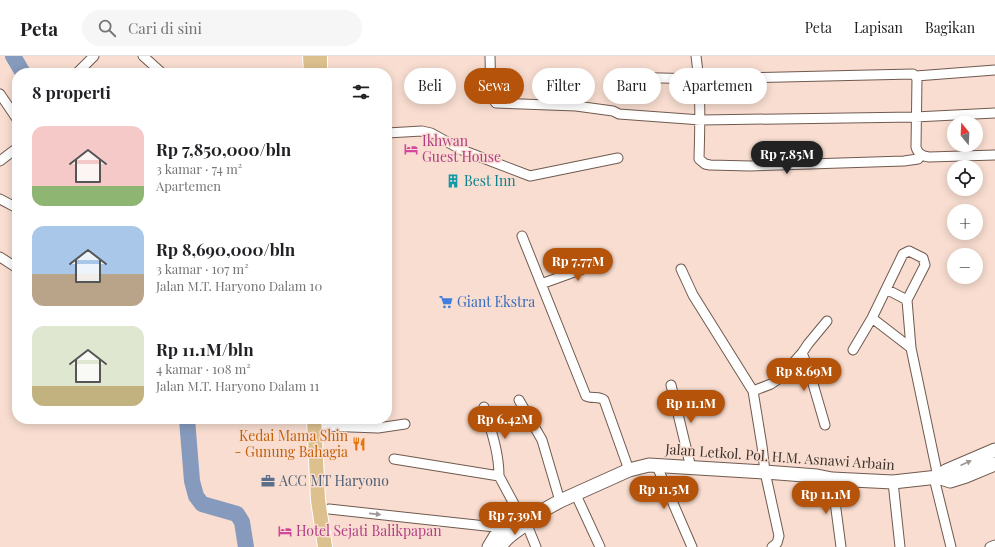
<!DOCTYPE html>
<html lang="id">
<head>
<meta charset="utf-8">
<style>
	body { margin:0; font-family:"Playfair Display",serif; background:#f6f6f6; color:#202124; height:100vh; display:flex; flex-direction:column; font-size:15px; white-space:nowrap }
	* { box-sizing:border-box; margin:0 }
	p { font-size:13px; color:#757577 }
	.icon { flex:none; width:22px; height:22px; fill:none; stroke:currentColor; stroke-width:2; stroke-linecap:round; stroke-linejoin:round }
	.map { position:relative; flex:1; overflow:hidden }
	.panel { position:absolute; left:12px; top:12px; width:380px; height:356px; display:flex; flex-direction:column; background:#fff; border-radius:16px; box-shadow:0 2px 10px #0003 }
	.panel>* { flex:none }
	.banner { position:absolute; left:404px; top:12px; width:380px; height:36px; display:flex; gap:8px }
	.needle { width:26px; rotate:342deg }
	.tools { position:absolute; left:947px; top:60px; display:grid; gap:8px }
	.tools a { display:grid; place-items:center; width:36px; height:36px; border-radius:50%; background:#fff; box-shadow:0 2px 10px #0003; font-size:20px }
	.price { position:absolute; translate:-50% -34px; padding:0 9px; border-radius:14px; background:#b45309; color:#fff; font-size:13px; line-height:26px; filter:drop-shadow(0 1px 2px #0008) }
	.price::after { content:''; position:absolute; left:50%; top:24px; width:12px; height:9px; margin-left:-6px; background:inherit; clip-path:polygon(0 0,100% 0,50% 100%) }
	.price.current { background:#222; color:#fff }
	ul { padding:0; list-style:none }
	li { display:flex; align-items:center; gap:12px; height:100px; padding:0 20px }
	li span { display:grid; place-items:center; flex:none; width:112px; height:80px; border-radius:12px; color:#555 }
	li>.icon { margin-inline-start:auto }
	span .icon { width:48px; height:48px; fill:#fffc; stroke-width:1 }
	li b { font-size:17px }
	h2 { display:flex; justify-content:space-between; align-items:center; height:48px; padding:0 20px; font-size:17px }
	.tag { padding:0 14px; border-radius:18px; background:#fff; box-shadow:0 2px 10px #0003; font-size:14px; line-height:36px }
	.tag.current { background:#b45309; color:#fff }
	header { display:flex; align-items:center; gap:24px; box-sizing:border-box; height:56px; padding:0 20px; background:#fff; border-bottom:1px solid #e0e0e0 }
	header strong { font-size:19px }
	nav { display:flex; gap:22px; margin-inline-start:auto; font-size:14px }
	.search { width:280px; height:36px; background:#f6f6f6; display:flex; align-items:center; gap:10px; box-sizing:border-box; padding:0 14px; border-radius:22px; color:#757577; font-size:15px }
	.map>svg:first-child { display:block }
</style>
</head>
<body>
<header>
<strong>Peta</strong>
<div class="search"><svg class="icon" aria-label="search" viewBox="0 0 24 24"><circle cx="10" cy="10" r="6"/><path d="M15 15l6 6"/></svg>Cari di sini</div>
<nav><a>Peta</a><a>Lapisan</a><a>Bagikan</a></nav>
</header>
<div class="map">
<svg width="995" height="491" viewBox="0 0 995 491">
	<rect width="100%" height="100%" fill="#f8ddd0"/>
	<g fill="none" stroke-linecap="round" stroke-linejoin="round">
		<path stroke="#859abc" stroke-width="16" d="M13,0L23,17
			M187,363L192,425L196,440L202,448L237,458L242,466L246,491"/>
		<g stroke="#705a4f" stroke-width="11">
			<path id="street" d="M143,0L162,17
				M490,0L491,41L496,47L576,50L613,55L619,58L701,64L915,61L995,57
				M696,0C701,34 700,69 699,103L705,108L710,109L750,110L904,105L918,103L921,99
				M77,17L94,0
				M916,20L995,14
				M622,21L700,23L913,18L917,22L916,91C918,98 922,100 929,101L995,99
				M0,38L17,63
				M387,77L422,75L431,77L462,94L530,120L618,102
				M0,105L17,92
				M0,143L17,152
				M522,180L586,340C592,343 599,340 604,344L629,414
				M0,201L17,212
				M681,213L693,239L753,335L762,390L765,416L779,480L777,487L772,491
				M541,228L588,211L593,208L596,203
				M886,233L907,244
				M872,262L911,292
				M853,294L872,262L903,198L909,195L923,202L925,209L907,244L911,292L938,421
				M802,297L809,314L825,369
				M671,329L691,412
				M753,335L771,328L780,322L802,297L808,288L827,265
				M519,344L542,384L560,445
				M484,351C491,374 499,396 499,420
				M324,370L378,372L405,368
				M394,403L499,420L521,461L527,469L536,491
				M656,408L692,491
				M934,422L951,491
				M832,423L841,491
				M893,426L900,491
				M576,439L600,491
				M329,453L504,472
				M990,491L995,489"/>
		</g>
		<g stroke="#705a4f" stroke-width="15">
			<path id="secondary" d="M938,421L946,415L995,394
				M489,491L495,481L521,461L533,460L560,445L629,414L649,409L765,416L817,420L832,423L893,426L938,421L950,425L966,420L995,408
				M500,491C509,476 523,474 533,460"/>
		</g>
		<g stroke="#fff" stroke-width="16">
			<path id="primary" d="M310,0L311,17
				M320,0V17
				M314,363L318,444L325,491"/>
		</g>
		<use href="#street" stroke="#fff" stroke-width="9"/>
		<use href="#secondary" stroke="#fff" stroke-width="13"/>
		<use href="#primary" stroke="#dcc08e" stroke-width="14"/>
	</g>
	<defs><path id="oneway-solid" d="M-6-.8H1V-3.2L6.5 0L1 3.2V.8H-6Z"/></defs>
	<g fill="#9e9896">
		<use href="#oneway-solid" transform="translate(966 407) rotate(-24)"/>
		<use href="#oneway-solid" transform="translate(375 458) rotate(6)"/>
	</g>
	<defs>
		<g id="hotel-bare" transform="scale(1.08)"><path d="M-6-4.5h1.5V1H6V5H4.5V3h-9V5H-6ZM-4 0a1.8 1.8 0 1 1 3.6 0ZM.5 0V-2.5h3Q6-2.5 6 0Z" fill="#d1479c" stroke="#f8ddd0" stroke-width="2.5" paint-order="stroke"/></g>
		<g id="building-bare" transform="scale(1.08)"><path d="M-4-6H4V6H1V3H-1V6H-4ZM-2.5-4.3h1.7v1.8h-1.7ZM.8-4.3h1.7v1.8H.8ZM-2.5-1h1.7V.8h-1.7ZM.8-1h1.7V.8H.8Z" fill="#0f9aa8" stroke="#f8ddd0" stroke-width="2.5" paint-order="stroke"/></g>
		<g id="supermarket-bare" transform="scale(1.08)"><path d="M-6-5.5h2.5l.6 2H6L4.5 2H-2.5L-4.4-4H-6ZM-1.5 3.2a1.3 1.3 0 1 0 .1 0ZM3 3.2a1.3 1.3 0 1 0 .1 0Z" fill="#3f7fe0" stroke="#f8ddd0" stroke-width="2.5" paint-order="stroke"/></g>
		<g id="restaurant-bare" transform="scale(1.08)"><path d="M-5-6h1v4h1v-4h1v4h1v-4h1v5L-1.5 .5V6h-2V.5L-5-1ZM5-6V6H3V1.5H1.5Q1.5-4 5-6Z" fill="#e8710a" stroke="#f8ddd0" stroke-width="2.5" paint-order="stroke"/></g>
		<g id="office-bare" transform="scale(1.08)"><path d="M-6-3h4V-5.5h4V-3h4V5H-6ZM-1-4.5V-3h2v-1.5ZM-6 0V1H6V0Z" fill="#5c6f8a" stroke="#f8ddd0" stroke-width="2.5" paint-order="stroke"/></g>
	</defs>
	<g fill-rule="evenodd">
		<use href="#hotel-bare" x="411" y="93"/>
		<use href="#building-bare" x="453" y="125"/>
		<use href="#supermarket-bare" x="446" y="246"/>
		<use href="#restaurant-bare" x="359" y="388"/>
		<use href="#office-bare" x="268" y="425"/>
		<use href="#hotel-bare" x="285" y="475"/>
	</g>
	<g text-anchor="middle" stroke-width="3" stroke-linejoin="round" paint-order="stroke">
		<g font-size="14" fill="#b23c85" stroke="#f8ddd0" text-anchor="start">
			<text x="422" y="90">Ikhwan<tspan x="422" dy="16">Guest House</tspan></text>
			<text x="296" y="480">Hotel Sejati Balikpapan</text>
		</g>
		<g font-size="14" fill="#0d838f" stroke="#f8ddd0" text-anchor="start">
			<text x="464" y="130">Best Inn</text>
		</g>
		<g font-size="14" fill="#366cbe" stroke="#f8ddd0" text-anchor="start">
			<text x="457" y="251">Giant Ekstra</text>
		</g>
		<g font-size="14" fill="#c56008" stroke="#f8ddd0" text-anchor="end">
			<text x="348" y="385">Kedai Mama Shin<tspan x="348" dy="16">- Gunung Bahagia</tspan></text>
		</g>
		<g font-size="14" fill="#3c312c" stroke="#f8ddd0">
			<text transform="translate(780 401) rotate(4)" y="5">Jalan Letkol. Pol. H.M. Asnawi Arbain</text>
		</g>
		<g font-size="14" fill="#4e5e75" stroke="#f8ddd0" text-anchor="start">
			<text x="279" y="430">ACC MT Haryono</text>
		</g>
	</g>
</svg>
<div class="tools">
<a><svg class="needle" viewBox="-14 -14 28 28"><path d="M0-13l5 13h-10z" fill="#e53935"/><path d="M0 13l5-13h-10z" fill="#757577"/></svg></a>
<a><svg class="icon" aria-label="locate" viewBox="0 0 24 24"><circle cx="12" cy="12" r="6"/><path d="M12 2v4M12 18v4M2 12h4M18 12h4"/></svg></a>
<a>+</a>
<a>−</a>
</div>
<b class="price current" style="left:787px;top:119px">Rp 7.85M</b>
<b class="price" style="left:578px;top:226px">Rp 7.77M</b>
<b class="price" style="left:804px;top:336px">Rp 8.69M</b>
<b class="price" style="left:691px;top:368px">Rp 11.1M</b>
<b class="price" style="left:505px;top:384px">Rp 6.42M</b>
<b class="price" style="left:664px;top:454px">Rp 11.5M</b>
<b class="price" style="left:826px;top:459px">Rp 11.1M</b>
<b class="price" style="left:515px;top:480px">Rp 7.39M</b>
<div class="banner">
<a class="tag">Beli</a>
<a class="tag current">Sewa</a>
<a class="tag">Filter</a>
<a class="tag">Baru</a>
<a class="tag">Apartemen</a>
</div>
<section class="panel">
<h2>8 properti<svg class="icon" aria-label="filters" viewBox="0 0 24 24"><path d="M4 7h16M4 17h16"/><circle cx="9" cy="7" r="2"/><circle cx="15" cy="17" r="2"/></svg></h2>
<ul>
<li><span style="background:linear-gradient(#f6c9c9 75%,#8fb573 0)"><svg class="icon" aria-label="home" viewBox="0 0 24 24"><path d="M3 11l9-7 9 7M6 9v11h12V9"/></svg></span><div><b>Rp 7,850,000/bln</b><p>3 kamar · 74 m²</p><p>Apartemen</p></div></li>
<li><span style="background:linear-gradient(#a9c7e8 60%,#b9a48a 0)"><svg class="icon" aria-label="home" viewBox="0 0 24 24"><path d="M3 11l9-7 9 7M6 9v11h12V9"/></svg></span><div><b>Rp 8,690,000/bln</b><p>3 kamar · 107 m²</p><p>Jalan M.T. Haryono Dalam 10</p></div></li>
<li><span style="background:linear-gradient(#dfe7d0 75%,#c2b280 0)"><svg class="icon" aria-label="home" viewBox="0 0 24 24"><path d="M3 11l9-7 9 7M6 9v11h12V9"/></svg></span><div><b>Rp 11.1M/bln</b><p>4 kamar · 108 m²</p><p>Jalan M.T. Haryono Dalam 11</p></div></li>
</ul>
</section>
</div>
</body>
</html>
